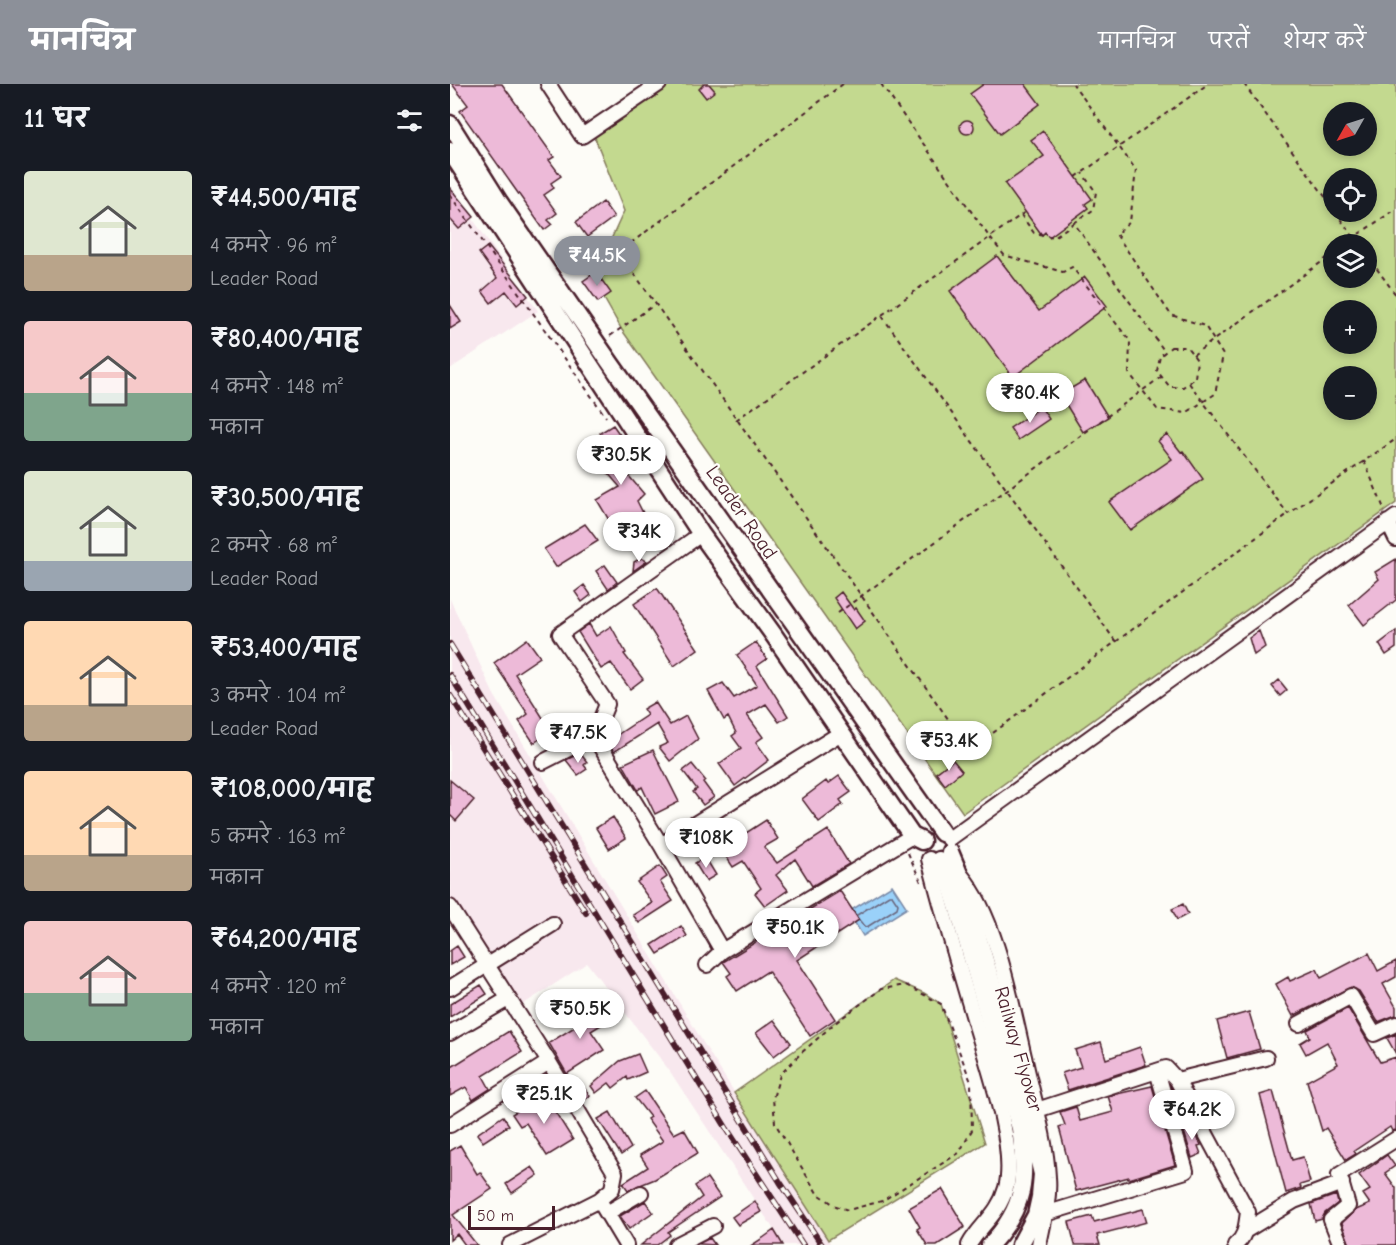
<!DOCTYPE html>
<html lang="hi">
<head>
<meta charset="utf-8">
<style>
	body { margin:0; font-family:"Comic Neue","Playpen Sans Deva",sans-serif; background:#242831; color:#f1f3f6; height:100vh; display:flex; flex-direction:column; font-size:22px; white-space:nowrap }
	* { box-sizing:border-box; margin:0 }
	p { font-size:20px; color:#9ea1a6 }
	.icon { flex:none; width:33px; height:33px; fill:none; stroke:currentColor; stroke-width:2; stroke-linecap:round; stroke-linejoin:round }
	.map { position:relative; flex:1; overflow:hidden }
	.side { display:flex; flex-direction:column; background:#171b24; width:450px }
	.side>* { flex:none }
	.needle { width:39px; rotate:231deg }
	.buttons { position:absolute; left:873px; top:18px; display:grid; gap:12px }
	.buttons a { display:grid; place-items:center; width:54px; height:54px; border-radius:50%; background:#171b24; box-shadow:0 3px 9px #0003; font-size:30px }
	.scale { position:absolute; left:18px; bottom:15px; width:87px; box-sizing:border-box; padding-left:6px; border:3px solid #4a1f2b; border-top:0; font-size:16px; line-height:21px; white-space:nowrap; color:#4a1f2b; -webkit-text-stroke:4px #fdfcf7; paint-order:stroke }
	.price { position:absolute; translate:-50% -51px; padding:0 14px; border-radius:21px; background:#fff; color:#222; font-size:20px; line-height:39px; filter:drop-shadow(0 2px 3px #0008) }
	.price::after { content:''; position:absolute; left:50%; top:36px; width:18px; height:14px; margin-left:-9px; background:inherit; clip-path:polygon(0 0,100% 0,50% 100%) }
	.price.current { background:#8c9099; color:#fff }
	ul { padding:0; list-style:none }
	li { display:flex; align-items:center; gap:18px; height:150px; padding:0 24px }
	li span { display:grid; place-items:center; flex:none; width:168px; height:120px; border-radius:6px; color:#555 }
	li>.icon { margin-inline-start:auto }
	span .icon { width:72px; height:72px; fill:#fffc; stroke-width:1 }
	li b { font-size:26px }
	h2 { display:flex; justify-content:space-between; align-items:center; height:72px; padding:0 24px; font-size:26px }
	header { display:flex; align-items:center; gap:36px; box-sizing:border-box; height:84px; padding:0 30px; background:#8c9099; color:#fff }
	header strong { font-size:28px }
	nav { display:flex; gap:33px; margin-inline-start:auto; font-size:21px }
	main { display:flex; flex:1; min-height:0 }
	.map>svg:first-child { display:block }
</style>
</head>
<body>
<header>
<strong>मानचित्र</strong>
<nav><a>मानचित्र</a><a>परतें</a><a>शेयर करें</a></nav>
</header>
<main>
<section class="side">
<h2>11 घर<svg class="icon" aria-label="filters" viewBox="0 0 24 24"><path d="M4 7h16M4 17h16"/><circle cx="9" cy="7" r="2"/><circle cx="15" cy="17" r="2"/></svg></h2>
<ul>
<li><span style="background:linear-gradient(#dfe7d0 70%,#b9a48a 0)"><svg class="icon" aria-label="home" viewBox="0 0 24 24"><path d="M3 11l9-7 9 7M6 9v11h12V9"/></svg></span><div><b>₹44,500/माह</b><p>4 कमरे · 96 m²</p><p>Leader Road</p></div></li>
<li><span style="background:linear-gradient(#f6c9c9 60%,#7fa58c 0)"><svg class="icon" aria-label="home" viewBox="0 0 24 24"><path d="M3 11l9-7 9 7M6 9v11h12V9"/></svg></span><div><b>₹80,400/माह</b><p>4 कमरे · 148 m²</p><p>मकान</p></div></li>
<li><span style="background:linear-gradient(#dfe7d0 75%,#9aa5b1 0)"><svg class="icon" aria-label="home" viewBox="0 0 24 24"><path d="M3 11l9-7 9 7M6 9v11h12V9"/></svg></span><div><b>₹30,500/माह</b><p>2 कमरे · 68 m²</p><p>Leader Road</p></div></li>
<li><span style="background:linear-gradient(#ffd9b3 70%,#b9a48a 0)"><svg class="icon" aria-label="home" viewBox="0 0 24 24"><path d="M3 11l9-7 9 7M6 9v11h12V9"/></svg></span><div><b>₹53,400/माह</b><p>3 कमरे · 104 m²</p><p>Leader Road</p></div></li>
<li><span style="background:linear-gradient(#ffd9b3 70%,#b9a48a 0)"><svg class="icon" aria-label="home" viewBox="0 0 24 24"><path d="M3 11l9-7 9 7M6 9v11h12V9"/></svg></span><div><b>₹108,000/माह</b><p>5 कमरे · 163 m²</p><p>मकान</p></div></li>
<li><span style="background:linear-gradient(#f6c9c9 60%,#7fa58c 0)"><svg class="icon" aria-label="home" viewBox="0 0 24 24"><path d="M3 11l9-7 9 7M6 9v11h12V9"/></svg></span><div><b>₹64,200/माह</b><p>4 कमरे · 120 m²</p><p>मकान</p></div></li>
</ul>
</section>
<div class="map">
<svg width="946" height="1161" viewBox="0 0 946 1161">
	<rect width="100%" height="100%" fill="#fdfcf7"/>
	<filter id="ink" filterUnits="userSpaceOnUse"><feTurbulence type="fractalNoise" baseFrequency=".0167" numOctaves="2"/><feDisplacementMap in="SourceGraphic" scale="12" xChannelSelector="R" yChannelSelector="G"/><feConvolveMatrix kernelMatrix="1 2 1 2 8 2 1 2 1" color-interpolation-filters="sRGB"/></filter>
	<g filter="url(#ink)">
		<path fill="#f8e8ee" d="M0,103L88,227L0,285Z
			M0,515L43,609L257,965L381,1161H334L219,986L137,879L63,927L0,828Z"/>
		<path fill="#c3d98f" stroke="#867c5d" stroke-width="1.5" fill-rule="evenodd" d="M214,0H946V419L513,729L172,246L143,195L174,127L143,49ZM884,28H916V62H884ZM884,94H916V128H884ZM884,160H916V194H884ZM884,226H916V260H884ZM884,292H916V326H884Z
			M444,896L474,909L491,920L535,1059L378,1156L284,1009Z"/>
		<path fill="#9ad1f9" stroke="#7a8aa7" stroke-width="1.5" d="M442,801L457,824L413,852L398,828Z"/>
		<g fill="none" stroke-linecap="round" stroke-linejoin="round">
			<path stroke="#6a667d" stroke-width="1.5" d="M407,831L439,811H442L448,820L447,824L417,843L414,842L410,837"/>
		</g>
		<path fill="#edbad8" stroke="#4a1f2b" stroke-width="1.5" d="M2,0H52L104,73L99,76L111,92L101,99L104,104L94,111L107,129L98,136L102,140L94,146L10,27L18,21Z
			M254,0H259L265,7L256,14L249,5Z
			M534,0H575L590,20L550,50L520,10Z
			M510 43a7 7 0 1 1 14 0a7 7 0 1 1-14 0Z
			M593,47L642,115L635,120L638,124L599,153L595,148L592,151L555,100L594,72L581,56Z
			M0,104L24,133L9,145L0,135Z
			M153,118L164,133L137,153L126,138Z
			M38,162L78,212L67,221L56,207L41,219L32,207L47,194L29,169Z
			M155,168L161,176L152,183L146,175Z
			M547,172L589,227L635,193L657,222L563,293L500,207Z
			M146,188L161,209L148,218L133,197Z
			M0,221L11,238L0,245Z
			M635,296L658,333L633,348L610,311Z
			M591,323L599,335L568,356L560,344Z
			M163,341L182,368L168,379L194,410L187,417L193,429L190,431L196,441L181,451L172,436L162,441L147,416L170,403L150,380L164,368L150,349Z
			M717,350L731,368L733,367L753,395L680,446L659,418L722,375L708,357Z
			M135,440L148,457L106,483L94,465Z
			M191,474L197,477L183,487L184,478Z
			M946,475V516L914,541L899,521L929,495L925,488Z
			M155,481L167,498L158,505L146,487Z
			M134,501L141,511L132,518L125,508Z
			M207,504L248,565L224,582L184,520Z
			M391,508L404,526L406,524L415,537L405,545L384,514Z
			M139,540L146,552L161,542L176,569L174,570L193,595L180,605L161,579L151,585L128,548Z
			M809,547L815,563L804,571L799,554Z
			M946,547V564L936,571L929,560Z
			M77,555L90,573L65,590L100,645L125,631L133,643L114,654L113,651L102,659L95,651L84,659L69,637L78,630L44,579Z
			M306,558L317,575L307,582L338,632L329,638L316,620L297,631L313,653L306,658L319,676L285,702L269,680L291,664L282,652L286,649L278,633L274,636L258,607L273,599L284,614L307,601L287,571Z
			M829,596L837,606L830,612L822,602Z
			M205,618L220,641L236,632L248,655L220,677L209,663L218,659L207,640L164,668L158,657L197,631L193,625Z
			M203,666L229,718L205,730L192,703L188,706L173,680Z
			M130,669L137,678L134,681L137,685L128,691L116,676Z
			M503,676L512,687L495,701L486,689Z
			M242,680L255,696L253,698L264,713L253,721L243,708L247,705L233,687Z
			M389,692L401,708L390,716L393,720L369,738L352,715L376,697L378,700Z
			M0,696L24,716L6,737L0,731Z
			M163,733L176,754L159,765L146,744Z
			M316,736L328,755L314,763L327,779L378,746L399,780L362,802L345,775L326,791L338,806L315,822L305,809L311,804L293,777L283,783L271,765Z
			M255,773L266,791L256,797L245,779Z
			M210,782L217,793L210,798L223,817L189,839L183,831L202,819L187,798Z
			M390,807L409,836L347,876L385,935L360,952L318,887L287,907L277,892L281,889L273,878Z
			M733,820L738,830L727,836L722,825Z
			M231,842L237,852L208,870L202,861Z
			M7,862L14,873L0,881V867Z
			M919,869L928,887L946,877V893L933,900L946,923V931L928,938L909,907L901,903L843,932L826,900L838,893L840,897L867,885L871,894Z
			M31,901L37,910L0,933V920Z
			M144,913L159,936L141,947L154,966L117,990L99,959L142,932L134,919Z
			M898,924L930,978L946,973V1046L942,1047L940,1043L904,1067L906,1070L896,1076L876,1044L872,1047L857,997L888,980L877,958L856,970L850,959L860,953L857,946Z
			M799,928L810,965L777,974L767,937Z
			M324,936L341,959L324,972L306,949Z
			M59,947L72,968L33,992L40,1005L23,1016L16,1003L0,1012V984Z
			M946,950V970L937,954Z
			M651,958L656,975L690,963L696,981L618,1006L612,989L631,983L625,966Z
			M188,970L196,988L178,996L177,993L163,1004L159,999L146,1009L141,1002L170,977Z
			M702,1002L725,1081L679,1095V1093L626,1107L609,1043L615,1041L610,1028L626,1023L630,1037L663,1028L658,1012Z
			M134,1004L140,1012L133,1017L128,1009Z
			M195,1007L224,1050L234,1045L248,1069L205,1095L178,1106L173,1099L198,1083L190,1071L213,1057L197,1035L200,1033L185,1014Z
			M823,1007L842,1076L853,1073L860,1098L850,1101L851,1104L836,1109L810,1011Z
			M94,1010L123,1056L97,1072L76,1039L70,1042L62,1030Z
			M160,1028L181,1064L171,1071L148,1035Z
			M53,1032L59,1041L33,1058L27,1050Z
			M741,1041L751,1061L748,1062L751,1070L742,1074L733,1044Z
			M10,1061L27,1090L30,1088L42,1105L3,1131L27,1161H15L7,1150L0,1156V1067Z
			M937,1071L945,1082L935,1089L946,1104V1161H900L892,1139L906,1126L920,1120L913,1110L920,1106L909,1091Z
			M82,1083L88,1091L62,1109L56,1100Z
			M257,1094L270,1113L218,1148L220,1151L207,1161H191L252,1113L245,1102Z
			M492,1105L515,1143L487,1161H477L467,1145L470,1143L459,1124Z
			M886,1111L888,1119L875,1129L872,1135L865,1137L861,1120Z
			M195,1117L203,1128L179,1145L170,1132Z
			M305,1117L311,1128L288,1141L282,1133Z
			M693,1125L697,1138L647,1151L650,1161H625L619,1138L642,1132L644,1138Z
			M324,1146L333,1161H302L313,1154Z
			M260,1154L265,1161L248,1160Z"/>
		<g fill="none" stroke-linecap="round" stroke-linejoin="round">
			<g stroke="#4a1f2b" stroke-width="18">
				<path id="minor" d="M98,0L132,52L209,0
					M938,438L946,455
					M144,652L211,761L272,867
					M93,678L144,652L157,620L110,550L251,450
					M499,755L946,433
					M211,761L391,649
					M479,775C493,830 509,884 525,938C537,979 567,1064 556,1104C549,1130 530,1141 519,1161
					M511,791C548,835 562,924 576,981C584,1017 596,1055 598,1093C600,1116 593,1139 589,1161
					M0,823L99,978L165,1089L162,1105L149,1116L60,1161
					M257,881L272,867L462,752
					M0,904L103,840
					M849,940L901,912L924,950L946,940
					M0,949L58,915
					M727,996L798,1128C796,1141 796,1153 785,1161
					M587,1026L716,984L727,996L816,974
					M0,1041L99,978
					M149,1116L176,1161
					M157,1129L191,1109
					M595,1130L736,1087L707,987
					M795,1147L844,1117L892,1099
					M226,1161L263,1142
					M891,1161L881,1136L898,1122L889,1091L946,1055"/>
			</g>
			<g stroke="#4a1f2b" stroke-width="21">
				<path id="major" d="M0,40L49,118L161,280L492,749
					M0,67L251,450L323,550L462,752L472,757
					M500,768L508,787L561,962L592,1090L590,1113L586,1131L570,1161
					M489,776L497,789L507,822L570,1044C577,1093 576,1123 540,1161"/>
			</g>
			<path stroke="#4a1f2b" stroke-width="2" stroke-dasharray="4.5 4.5" stroke-linecap="butt" d="M393,0L169,168L520,666L838,430
				M431,0L540,154L554,171L613,188L622,183L680,257L679,289L707,325L736,329L765,310L773,271L755,242L721,231L666,150L680,138L686,86L623,0
				M794,0L884,125
				M626,93L758,0
				M0,111L156,333
				M885,128L909,160
				M571,131L584,149L604,153L624,139L715,268
				M624,139L643,126L646,108L632,89
				M894,160L946,125
				M916,170L946,211
				M432,232L666,558
				M160,252L204,221
				M721,263H737L747,276L745,294L733,303H720L707,287L710,272Z
				M743,271L884,169
				M739,299L838,430L946,355
				M286,336L575,128
				M914,377L935,427
				M388,529L711,293
				M458,769L471,798
				M456,901L491,920L521,998L522,1046L509,1069L432,1117L398,1126L386,1122L367,1109L325,1039L323,1014L330,991L350,970L385,939L431,905Z"/>
			<use href="#minor" stroke="#fdfcf7" stroke-width="14"/>
			<use href="#major" stroke="#fdfcf7" stroke-width="16"/>
			<g stroke="#4a1f2b" stroke-width="6">
				<path id="rail" d="M0,560L330,1098L372,1161
					M0,591L277,1045L353,1161
					M0,611L136,829"/>
			</g>
			<use href="#rail" stroke="#fdfcf7" stroke-width="4" stroke-dasharray="11" stroke-linecap="butt"/>
		</g>
	</g>
	<g text-anchor="middle" stroke-width="4.5" stroke-linejoin="round" paint-order="stroke">
		<g font-size="20" fill="#4a1f2b" stroke="#fdfcf7">
			<text transform="translate(292 428) rotate(55)" y="7">Leader Road</text>
			<text transform="translate(569 965) rotate(74)" y="7">Railway Flyover</text>
		</g>
	</g>
</svg>
<div class="buttons">
<a><svg class="needle" viewBox="-14 -14 28 28"><path d="M0-13l5 13h-10z" fill="#e53935"/><path d="M0 13l5-13h-10z" fill="#9ea1a6"/></svg></a>
<a><svg class="icon" aria-label="locate" viewBox="0 0 24 24"><circle cx="12" cy="12" r="6"/><path d="M12 2v4M12 18v4M2 12h4M18 12h4"/></svg></a>
<a><svg class="icon" aria-label="layers" viewBox="0 0 24 24"><path d="M12 4l9 5-9 5-9-5zM3 14l9 5 9-5"/></svg></a>
<a>+</a>
<a>−</a>
</div>
<div class="scale">50 m</div>
<b class="price current" style="left:147px;top:203px">₹44.5K</b>
<b class="price" style="left:580px;top:340px">₹80.4K</b>
<b class="price" style="left:171px;top:402px">₹30.5K</b>
<b class="price" style="left:189px;top:479px">₹34K</b>
<b class="price" style="left:128px;top:680px">₹47.5K</b>
<b class="price" style="left:499px;top:688px">₹53.4K</b>
<b class="price" style="left:256px;top:785px">₹108K</b>
<b class="price" style="left:345px;top:875px">₹50.1K</b>
<b class="price" style="left:130px;top:956px">₹50.5K</b>
<b class="price" style="left:94px;top:1041px">₹25.1K</b>
<b class="price" style="left:742px;top:1057px">₹64.2K</b>
</div>
</main>
</body>
</html>
